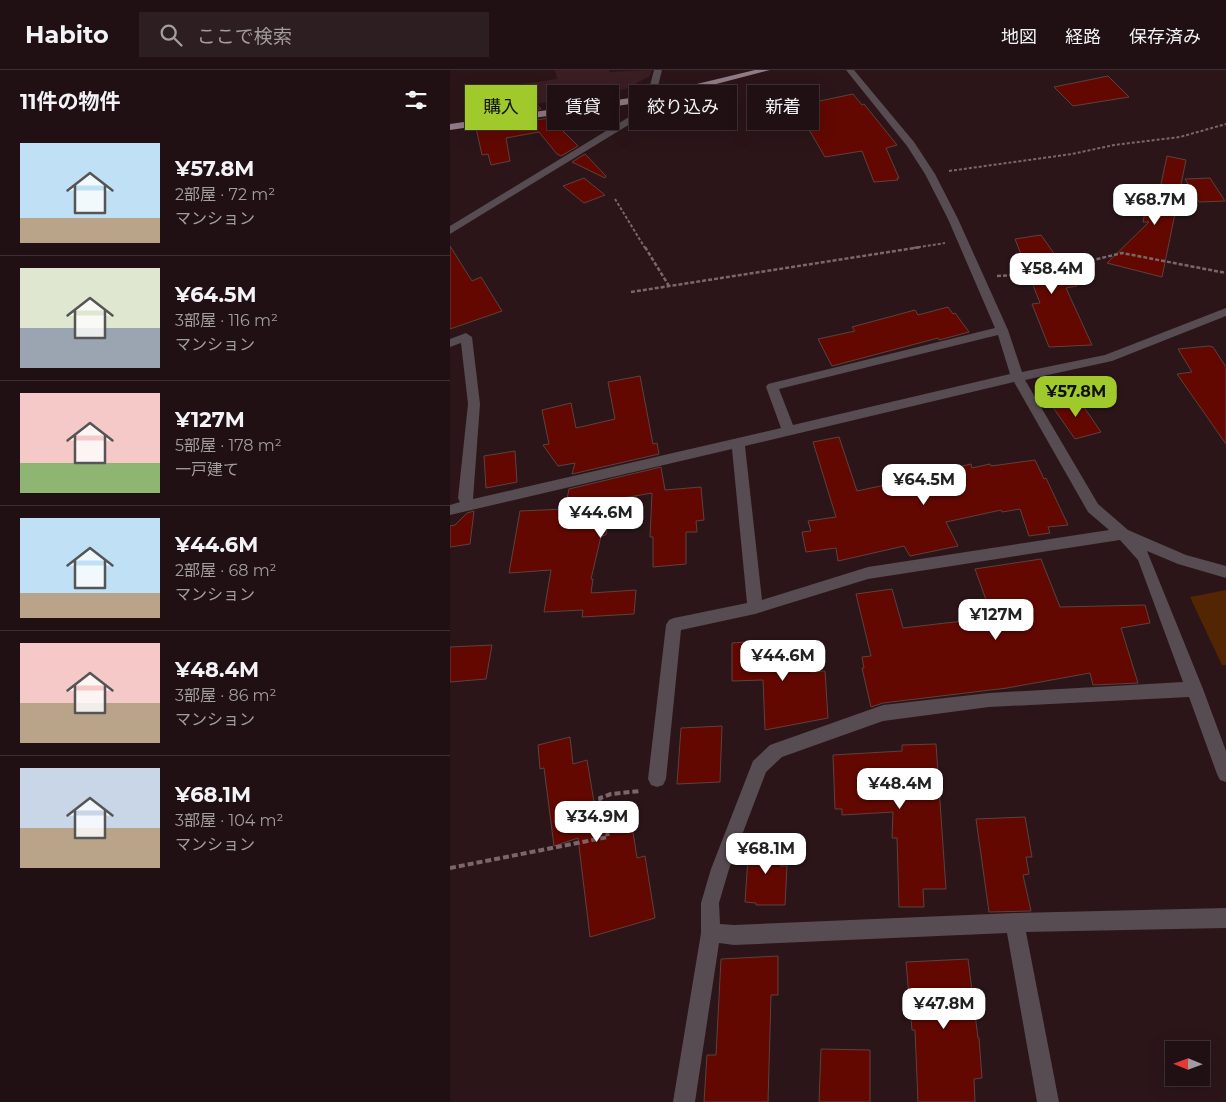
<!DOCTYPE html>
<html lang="ja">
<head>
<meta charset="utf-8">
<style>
	body { margin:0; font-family:Montserrat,"Noto Sans JP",sans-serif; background:#2d1e21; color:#f1f3f6; height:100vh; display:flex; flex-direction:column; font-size:19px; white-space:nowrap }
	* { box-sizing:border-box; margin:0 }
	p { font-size:16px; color:#a29da0 }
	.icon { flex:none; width:28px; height:28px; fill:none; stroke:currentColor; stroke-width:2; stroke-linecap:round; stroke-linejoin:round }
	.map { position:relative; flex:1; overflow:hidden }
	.side { display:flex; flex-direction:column; background:#201013; width:450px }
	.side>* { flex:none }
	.guide { position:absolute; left:15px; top:15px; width:475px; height:45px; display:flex; gap:10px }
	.needle { width:32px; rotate:271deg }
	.fabs { position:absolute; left:715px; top:971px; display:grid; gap:10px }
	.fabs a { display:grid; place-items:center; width:45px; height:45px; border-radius:0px; background:#201013; box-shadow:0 5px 20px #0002,0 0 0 1px #3d3033; font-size:25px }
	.price { position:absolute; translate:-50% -42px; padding:0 11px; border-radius:10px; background:#fff; color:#222; font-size:16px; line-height:32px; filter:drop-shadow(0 1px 2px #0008) }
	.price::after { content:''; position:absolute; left:50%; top:30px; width:15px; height:11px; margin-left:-8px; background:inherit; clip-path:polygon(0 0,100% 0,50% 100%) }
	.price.on { background:#a0c92b; color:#111 }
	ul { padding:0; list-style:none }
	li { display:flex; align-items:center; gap:15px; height:125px; padding:0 20px }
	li+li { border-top:1px solid #3d3033 }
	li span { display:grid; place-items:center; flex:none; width:140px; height:100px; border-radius:0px; color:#555 }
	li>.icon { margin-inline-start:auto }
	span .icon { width:60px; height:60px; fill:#fffc; stroke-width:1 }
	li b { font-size:21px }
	h2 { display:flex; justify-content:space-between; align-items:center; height:60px; padding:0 20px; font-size:21px }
	.pill { padding:0 18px; border-radius:0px; background:#201013; box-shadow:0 5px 20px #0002,0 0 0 1px #3d3033; font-size:18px; line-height:45px }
	.pill.on { background:#a0c92b; color:#111 }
	header { display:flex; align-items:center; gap:30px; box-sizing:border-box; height:70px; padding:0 25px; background:#201013; border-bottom:1px solid #3d3033 }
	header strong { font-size:24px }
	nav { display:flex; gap:28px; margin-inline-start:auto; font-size:18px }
	.search { width:350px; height:45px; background:#2d1e21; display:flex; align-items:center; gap:12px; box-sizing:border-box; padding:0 18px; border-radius:0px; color:#a29da0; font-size:19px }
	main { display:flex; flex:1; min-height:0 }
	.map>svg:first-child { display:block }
</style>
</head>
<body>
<header>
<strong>Habito</strong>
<div class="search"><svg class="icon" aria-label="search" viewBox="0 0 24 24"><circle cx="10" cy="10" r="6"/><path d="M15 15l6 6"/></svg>ここで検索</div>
<nav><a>地図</a><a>経路</a><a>保存済み</a></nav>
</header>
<main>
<section class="side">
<h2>11件の物件<svg class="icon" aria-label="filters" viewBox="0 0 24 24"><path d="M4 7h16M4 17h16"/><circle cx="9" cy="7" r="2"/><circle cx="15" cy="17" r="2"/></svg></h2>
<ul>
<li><span style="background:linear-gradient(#bfe0f5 75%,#b9a48a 0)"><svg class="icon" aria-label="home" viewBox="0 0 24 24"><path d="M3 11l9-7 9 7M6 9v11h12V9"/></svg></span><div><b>¥57.8M</b><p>2部屋 · 72 m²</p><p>マンション</p></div></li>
<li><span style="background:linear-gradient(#dfe7d0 60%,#9aa5b1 0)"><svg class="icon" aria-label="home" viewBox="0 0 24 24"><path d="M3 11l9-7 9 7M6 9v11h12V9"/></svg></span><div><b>¥64.5M</b><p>3部屋 · 116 m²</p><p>マンション</p></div></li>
<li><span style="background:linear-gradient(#f6c9c9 70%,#8fb573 0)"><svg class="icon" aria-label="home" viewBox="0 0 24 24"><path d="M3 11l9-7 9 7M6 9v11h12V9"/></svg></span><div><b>¥127M</b><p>5部屋 · 178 m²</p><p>一戸建て</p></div></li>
<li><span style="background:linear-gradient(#bfe0f5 75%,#b9a48a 0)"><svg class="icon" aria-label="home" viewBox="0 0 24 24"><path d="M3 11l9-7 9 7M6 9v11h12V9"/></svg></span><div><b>¥44.6M</b><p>2部屋 · 68 m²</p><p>マンション</p></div></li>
<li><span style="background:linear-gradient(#f6c9c9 60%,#b9a48a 0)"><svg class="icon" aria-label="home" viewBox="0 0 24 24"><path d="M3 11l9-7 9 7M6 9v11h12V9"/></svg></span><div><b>¥48.4M</b><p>3部屋 · 86 m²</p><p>マンション</p></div></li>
<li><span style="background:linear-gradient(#c9d6e8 60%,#b9a48a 0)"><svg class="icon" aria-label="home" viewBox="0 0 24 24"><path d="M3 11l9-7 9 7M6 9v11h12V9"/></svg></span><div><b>¥68.1M</b><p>3部屋 · 104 m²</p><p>マンション</p></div></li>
</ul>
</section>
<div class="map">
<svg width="776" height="1032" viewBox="0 0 776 1032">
	<rect width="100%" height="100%" fill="#2b1519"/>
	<path fill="#3b1e24" d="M105,0H159L160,2L202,0L200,6L175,19L75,36L72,14L107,9Z"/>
	<path fill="#522602" d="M776,520V595H772L740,527Z"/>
	<path fill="#620801" stroke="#5c423d" d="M658,6L679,27L623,36L604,17Z
		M71,18L91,39L23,49L16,26Z
		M403,24L412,35L414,34L447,75L436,78L449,108H447L448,110L424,112L412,81L375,87L361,63L341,37Z
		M100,48L128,76L111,86L107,84L89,62L56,68L60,91L41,95L38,84L32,85L26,58Z
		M135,84L156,106L155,108L122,92Z
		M717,86L736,90L712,207L657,193L699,152H693L698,126L708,128Z
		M134,108L155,125L134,133L113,116Z
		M760,108L775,131L749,132L735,109Z
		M591,165L627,216L616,218L642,275L599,277L582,234L590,233L565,169Z
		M0,176L22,211L31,207L52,241L0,259Z
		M498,237L503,244L505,243L519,262L489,270L488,268L382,296L368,269L405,261L402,257L465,240L468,245Z
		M759,276L763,277L776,297V374L727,304L742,302L728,279Z
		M190,306L203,374L207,373L209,384L122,404L125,393L108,396L93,375L99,374L92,340L121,333L126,358L165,349L158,312Z
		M627,327L651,362L625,369L600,333Z
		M389,367L407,421L496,402L495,400L521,394L522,398L540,394L541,396L585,390L594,409L596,408L618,455L598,457L600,463L579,466L570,439L552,442L551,440L496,452L508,476L460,486L454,476L388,491L386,478L356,482L352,462L361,461L358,451L386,447L363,372Z
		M65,381L67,412L36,418L34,386Z
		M211,397L215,420L251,417L254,450L246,451L247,462H236V494L203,497V467H200L202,423L162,430L156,465L151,466L141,509H143L141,523L186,520L184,544L132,547L133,540L94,542L101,500L59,503L70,441L115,439L119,419Z
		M24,441L20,474L0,477V456L5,455L17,443Z
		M591,489L610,537L695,535L700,553L671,558L688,613L643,615L640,603L557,618L433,633L421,637L412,598H414L412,587L421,586L406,524L442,519L453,558L513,551L512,546L540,541L525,499Z
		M309,571V576L359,573L361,602L375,601L378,648L315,660L313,610L282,611V573Z
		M42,575L36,609L0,612V577Z
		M272,656L270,712L227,714L231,658Z
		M120,667L123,694L137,690L146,744L179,736L187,788L195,786L205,848L140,867L128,768L104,776L94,698L90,699L88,675Z
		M486,674L496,819H473L474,837H449L447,768H442L443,742L392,745V739H385L383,685L452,681V675Z
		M575,747L582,787H576L579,804L573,805L581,841L539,842L526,749Z
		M299,773H332L331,796H337L335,835H306V833L295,832Z
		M328,886V925H321L318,1032H254L257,985H266L271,889Z
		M518,889L528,968H529L532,1008L524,1009L525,1032H468L465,960H462L456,892Z
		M371,979L420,980V1032H369Z"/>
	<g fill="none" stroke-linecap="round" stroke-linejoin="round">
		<path stroke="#7b676a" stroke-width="2" stroke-dasharray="3 2" stroke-linecap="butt" d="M499,101L622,84L664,75L730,67L776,54
			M165,129L195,178
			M463,178L495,173"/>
		<path stroke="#7b676a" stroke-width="2.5" stroke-dasharray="4 2" stroke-linecap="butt" d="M195,177L219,216
			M547,206L572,205L606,193H631L672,183L776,203
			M181,222L471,177"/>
		<path stroke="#7b676a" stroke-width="4" stroke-dasharray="6 3" stroke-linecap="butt" d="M0,798L158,767L150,728L161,724L190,721"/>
		<path fill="#564c51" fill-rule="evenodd" d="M204,0H212L205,28L185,51L0,164V156L179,47L197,27Z
			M396,0H404L464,72L485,104L508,149L558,260L572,302L655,285L776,238V246L662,291L575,310L648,434L678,460L736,485L776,496V508L728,494L697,481L753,619L776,681V712L770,710L767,704L739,627L539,637L433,651L332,687L316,702L279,799L269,833L270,854L284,855L565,843L776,838V858L576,862L609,1032H587L557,863L284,875L269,873L245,1032H223L251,863V833L261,799L303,691L320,675L433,635L539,623L733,612L688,490L670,470L418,509L305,544L231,560L216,709L213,715L207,717L201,715L198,709L216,555L219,550L224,548L297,533L282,379L0,445V435L10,432L8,428L18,334L11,273L0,277V269L16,263L22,267L30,334L23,429L331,358L316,317L318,314L545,258L498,149L475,104L457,76ZM548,265L560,304L343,355L329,319ZM564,312L638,442L659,460L418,497L312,530L295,376Z"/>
		<path fill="#917b86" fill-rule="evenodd" d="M305,0H320L201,31L0,60V54L201,25Z"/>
	</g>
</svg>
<div class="fabs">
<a><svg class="needle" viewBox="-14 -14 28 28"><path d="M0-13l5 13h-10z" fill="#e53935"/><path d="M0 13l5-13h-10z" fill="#a29da0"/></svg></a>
</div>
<b class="price" style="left:705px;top:156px">¥68.7M</b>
<b class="price" style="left:602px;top:225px">¥58.4M</b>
<b class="price on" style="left:626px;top:348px">¥57.8M</b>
<b class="price" style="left:474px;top:436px">¥64.5M</b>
<b class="price" style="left:151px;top:469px">¥44.6M</b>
<b class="price" style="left:546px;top:571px">¥127M</b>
<b class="price" style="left:333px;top:612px">¥44.6M</b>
<b class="price" style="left:450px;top:740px">¥48.4M</b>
<b class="price" style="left:147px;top:773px">¥34.9M</b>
<b class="price" style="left:316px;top:805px">¥68.1M</b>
<b class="price" style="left:494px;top:960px">¥47.8M</b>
<div class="guide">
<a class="pill on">購入</a>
<a class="pill">賃貸</a>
<a class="pill">絞り込み</a>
<a class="pill">新着</a>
</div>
</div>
</main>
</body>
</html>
